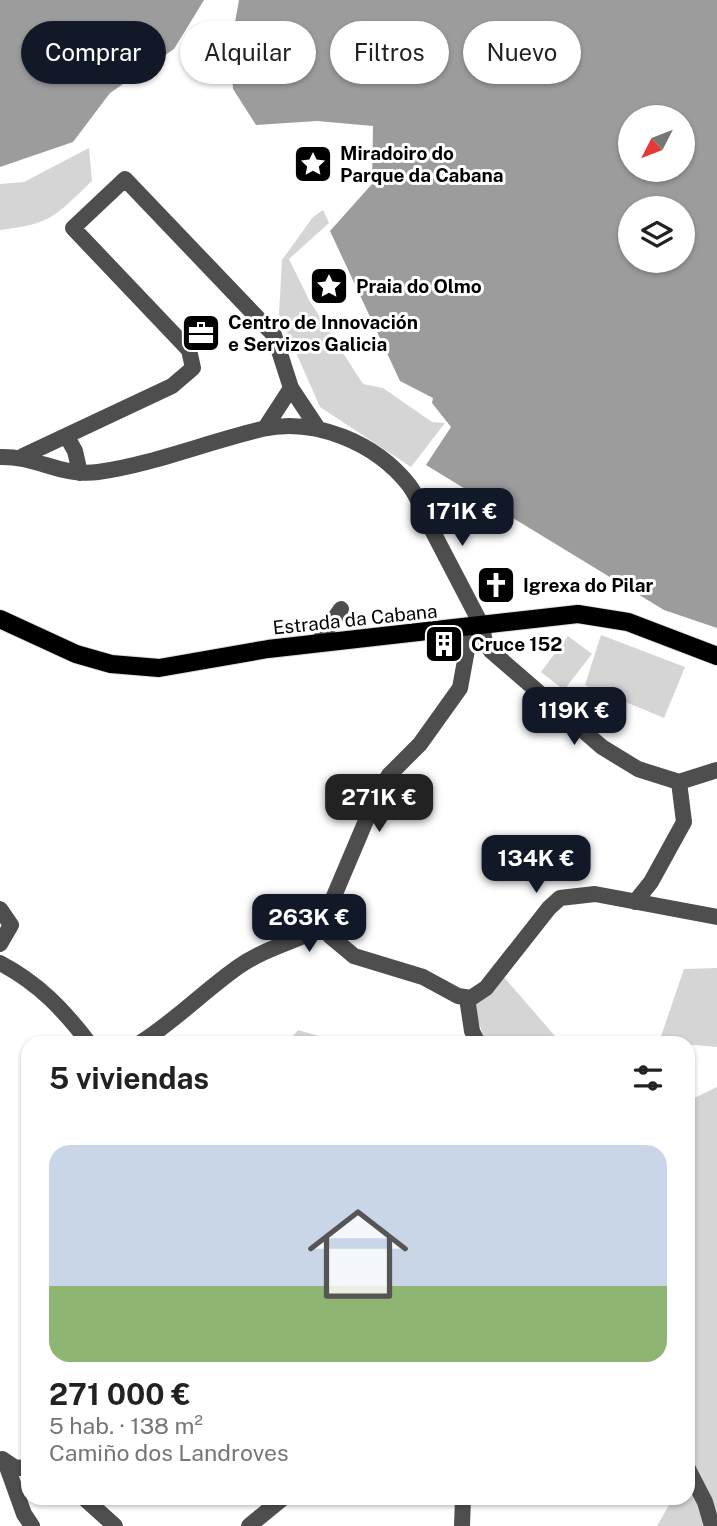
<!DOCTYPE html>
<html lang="es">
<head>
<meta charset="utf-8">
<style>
	body { margin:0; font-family:"Public Sans",sans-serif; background:#f2f2f2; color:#222; height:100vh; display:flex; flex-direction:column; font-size:26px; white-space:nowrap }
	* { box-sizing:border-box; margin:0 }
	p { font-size:23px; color:#767676 }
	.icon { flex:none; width:38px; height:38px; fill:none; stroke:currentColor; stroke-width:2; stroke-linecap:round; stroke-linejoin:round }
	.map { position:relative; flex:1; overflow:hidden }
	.drawer { position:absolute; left:21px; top:1036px; width:674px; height:469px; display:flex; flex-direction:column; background:#fff; border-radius:21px; box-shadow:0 2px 5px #0004 }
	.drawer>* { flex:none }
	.hud { position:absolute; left:21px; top:21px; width:676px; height:63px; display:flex; gap:14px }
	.needle { width:46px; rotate:228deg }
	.buttons { position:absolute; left:618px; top:105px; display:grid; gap:14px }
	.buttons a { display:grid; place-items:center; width:77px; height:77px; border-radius:50%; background:#fff; box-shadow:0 2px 5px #0004; font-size:35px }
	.price { position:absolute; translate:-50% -60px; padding:0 16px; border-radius:14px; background:#111827; color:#fff; font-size:23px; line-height:46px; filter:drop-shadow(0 2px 4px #0008) }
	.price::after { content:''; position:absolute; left:50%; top:42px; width:21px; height:16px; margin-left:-10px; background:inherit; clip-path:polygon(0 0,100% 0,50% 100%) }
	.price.selected { background:#222; color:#fff }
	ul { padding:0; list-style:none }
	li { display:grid; align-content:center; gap:14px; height:371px; padding:0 28px }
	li+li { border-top:2px solid #e0e0e0 }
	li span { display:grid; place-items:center; height:217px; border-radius:21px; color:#555 }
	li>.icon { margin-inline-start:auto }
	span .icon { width:126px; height:126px; fill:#fffc; stroke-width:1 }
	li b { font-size:30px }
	h2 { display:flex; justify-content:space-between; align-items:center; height:84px; padding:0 28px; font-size:30px }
	.chip { padding:0 24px; border-radius:32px; background:#fff; box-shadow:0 2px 5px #0004; font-size:24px; line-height:63px }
	.chip.selected { background:#111827; color:#fff }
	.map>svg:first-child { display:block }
</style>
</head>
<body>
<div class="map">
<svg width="717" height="1526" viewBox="0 0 717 1526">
	<rect width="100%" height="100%" fill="#fff"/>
	<path fill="#d5d5d5" d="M89,148L92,181C55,216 52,224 0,230V184L24,182Z
		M323,210L329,223L289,259L309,300L363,384L383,388L432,422L445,423L411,467L320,407L279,314L282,260L313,217Z
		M601,635L685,667L664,718L585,685Z
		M568,636L592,654L564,690L541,672Z
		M717,968V1047L659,1042L684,969Z
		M503,976L561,1043L485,1041L473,1005Z
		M298,1030L343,1043H287Z
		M717,1087V1526H657L673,1498H688V1471L692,1463L688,1452V1101Z"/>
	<path fill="#9c9c9c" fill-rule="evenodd" d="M0,0H204L174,49L110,93L73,142L0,167Z
		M239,0H717V628L664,610L426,465L451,427L432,403L433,398L400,381L330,231L372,184L373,126L317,121L256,125L233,89L231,44ZM682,117V170H630V117ZM682,208V261H630V208Z"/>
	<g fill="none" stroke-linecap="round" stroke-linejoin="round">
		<g stroke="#dbdbdb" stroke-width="20">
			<path id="major" d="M0,619L76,654L111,664L159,668L268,649L578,614L628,622L717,656"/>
		</g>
		<path stroke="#4e4e4e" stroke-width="16" d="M265,428L291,388
			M67,437L75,451L80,473
			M23,456L172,386L193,368L189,350L73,228L125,179L274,335L291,388L317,427
			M0,457C37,456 61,477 98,472C154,464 207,442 262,429C315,417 376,443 409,485C419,498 425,517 433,532C449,563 466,595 482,626L485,643L491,651L602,747L638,769L679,782L717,770
			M471,628L460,688L420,744L389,775L376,797L326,915V926L330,936L354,956L423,977L458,996L471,998L486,988L549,908L560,898L595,894L717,917
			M317,644L341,609
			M635,902L651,882L684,822L679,782
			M0,909L11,925L0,944
			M0,963C38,983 63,1009 89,1043
			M467,998L472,1031L478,1043
			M140,1043C175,1021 204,991 238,967C265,948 297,941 326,926
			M2,1459L14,1467L28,1469
			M6,1464L24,1514L32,1526
			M688,1469L705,1502L712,1526
			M84,1498L115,1526
			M249,1526L283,1498
			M462,1526L463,1498"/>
		<use href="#major" stroke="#000" stroke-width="18"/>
	</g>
	<defs>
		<g id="sight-square" transform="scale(2.0125)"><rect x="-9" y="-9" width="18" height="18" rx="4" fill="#000" stroke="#fff"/><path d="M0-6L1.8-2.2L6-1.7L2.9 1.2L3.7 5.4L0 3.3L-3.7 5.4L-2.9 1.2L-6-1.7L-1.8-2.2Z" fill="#fff"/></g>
		<g id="office-square" transform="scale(2.0125)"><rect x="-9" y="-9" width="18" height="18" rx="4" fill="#000" stroke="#fff"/><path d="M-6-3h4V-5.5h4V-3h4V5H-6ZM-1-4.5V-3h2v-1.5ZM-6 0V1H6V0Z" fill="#fff"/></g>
		<g id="church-square" transform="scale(2.0125)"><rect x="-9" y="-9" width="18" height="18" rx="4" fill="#000" stroke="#fff"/><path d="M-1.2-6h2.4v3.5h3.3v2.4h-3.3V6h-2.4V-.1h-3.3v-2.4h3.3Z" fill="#fff"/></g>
		<g id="building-square" transform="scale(2.0125)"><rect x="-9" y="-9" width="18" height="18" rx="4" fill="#000" stroke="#fff"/><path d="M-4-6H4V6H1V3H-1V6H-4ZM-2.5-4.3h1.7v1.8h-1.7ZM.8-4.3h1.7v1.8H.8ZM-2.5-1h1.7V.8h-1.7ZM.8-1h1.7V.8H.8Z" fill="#fff"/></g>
	</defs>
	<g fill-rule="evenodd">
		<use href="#sight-square" x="313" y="164"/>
		<use href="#sight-square" x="329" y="286"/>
		<use href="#office-square" x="201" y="333"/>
		<use href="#church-square" x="496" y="585"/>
		<use href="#building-square" x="444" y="644"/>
	</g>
	<g text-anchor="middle" stroke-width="6" stroke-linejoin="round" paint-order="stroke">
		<g font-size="19" font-weight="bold" fill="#000" stroke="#fff" text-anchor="start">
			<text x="340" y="160">Miradoiro do<tspan x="340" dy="22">Parque da Cabana</tspan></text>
			<text x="356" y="293">Praia do Olmo</text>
			<text x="228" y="329">Centro de Innovación<tspan x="228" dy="22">e Servizos Galicia</tspan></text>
			<text x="523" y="592">Igrexa do Pilar</text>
			<text x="471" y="651">Cruce 152</text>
		</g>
		<g font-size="19" fill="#000" stroke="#fff">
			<text transform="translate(355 619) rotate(-6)" y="7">Estrada da Cabana</text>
		</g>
	</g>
</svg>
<div class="buttons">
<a><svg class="needle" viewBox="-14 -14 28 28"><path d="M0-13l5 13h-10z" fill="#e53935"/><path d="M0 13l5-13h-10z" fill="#767676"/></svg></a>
<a><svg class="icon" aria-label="layers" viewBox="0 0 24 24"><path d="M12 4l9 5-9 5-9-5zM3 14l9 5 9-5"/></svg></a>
</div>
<b class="price" style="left:462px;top:548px">171K €</b>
<b class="price" style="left:574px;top:747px">119K €</b>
<b class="price selected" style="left:379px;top:834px">271K €</b>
<b class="price" style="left:536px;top:895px">134K €</b>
<b class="price" style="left:309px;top:954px">263K €</b>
<div class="hud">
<a class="chip selected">Comprar</a>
<a class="chip">Alquilar</a>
<a class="chip">Filtros</a>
<a class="chip">Nuevo</a>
</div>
<section class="drawer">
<h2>5 viviendas<svg class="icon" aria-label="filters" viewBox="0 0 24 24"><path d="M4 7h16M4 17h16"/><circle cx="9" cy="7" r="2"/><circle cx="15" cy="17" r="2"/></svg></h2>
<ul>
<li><span style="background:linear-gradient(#c9d6e8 65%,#8fb573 0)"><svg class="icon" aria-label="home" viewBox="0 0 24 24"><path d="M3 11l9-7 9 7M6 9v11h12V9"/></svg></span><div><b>271 000 €</b><p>5 hab. · 138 m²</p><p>Camiño dos Landroves</p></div></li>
</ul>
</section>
</div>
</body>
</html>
